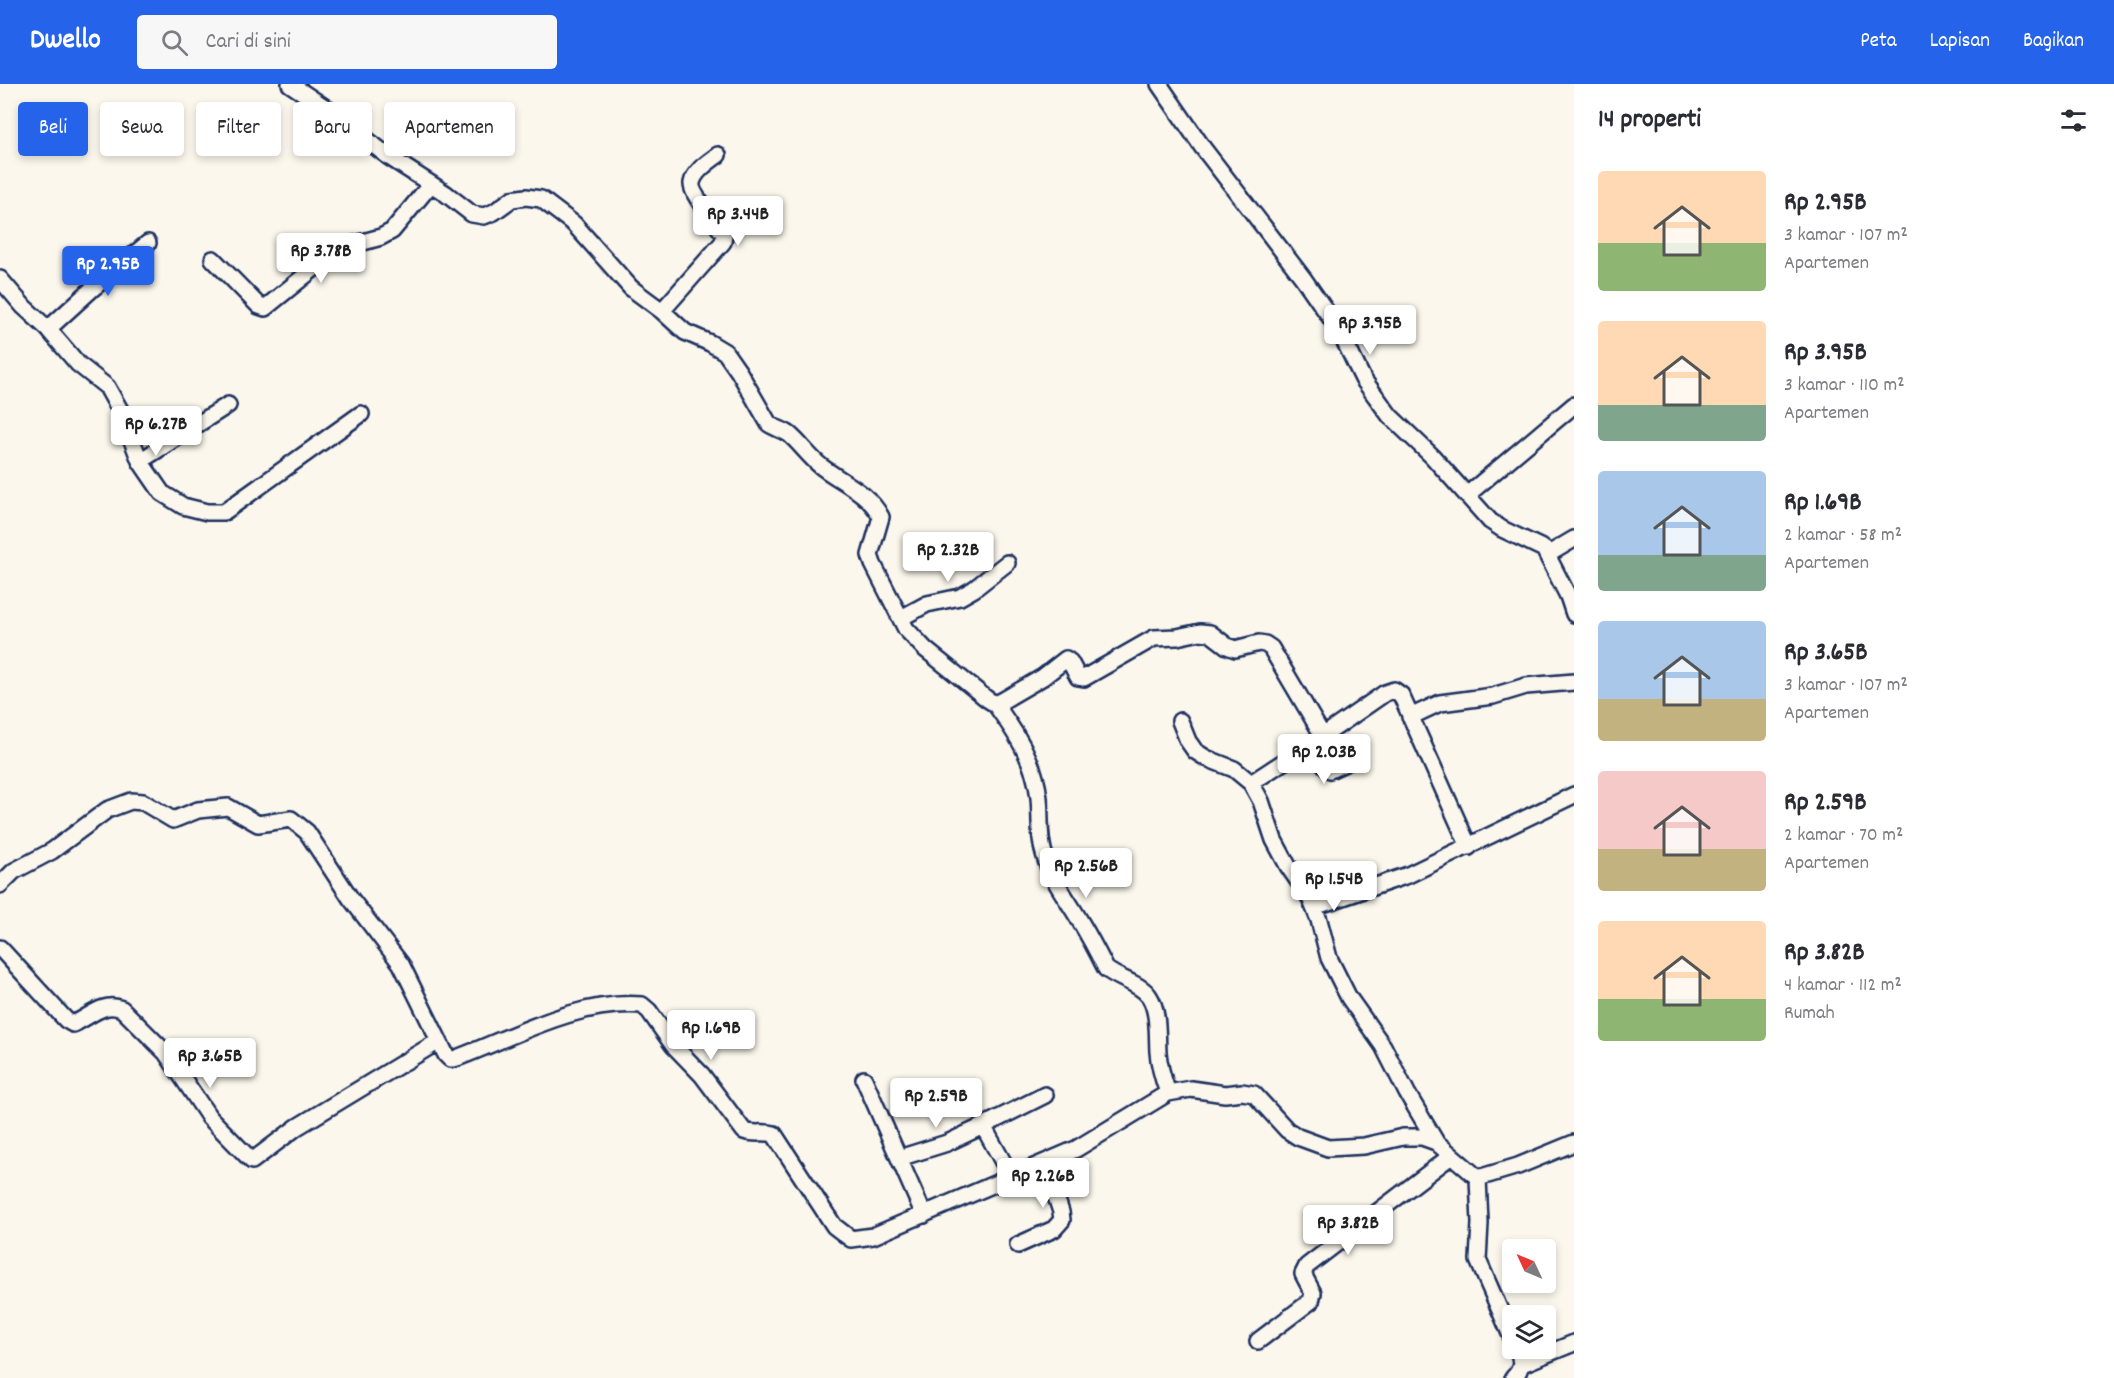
<!DOCTYPE html>
<html lang="id">
<head>
<meta charset="utf-8">
<style>
	body { margin:0; font-family:Dekko,sans-serif; background:#f7f7f7; color:#2b2b33; height:100vh; display:flex; flex-direction:column; font-size:22px; white-space:nowrap }
	* { box-sizing:border-box; margin:0 }
	p { font-size:20px; color:#7c7c81 }
	.icon { flex:none; width:33px; height:33px; fill:none; stroke:currentColor; stroke-width:2; stroke-linecap:round; stroke-linejoin:round }
	.map { position:relative; flex:1; overflow:hidden }
	.sheet { display:flex; flex-direction:column; background:#fff; width:540px }
	.sheet>* { flex:none }
	.top-card { position:absolute; left:18px; top:18px; width:570px; height:54px; display:flex; gap:12px }
	.needle { width:39px; rotate:314deg }
	.fabs { position:absolute; left:1502px; top:1155px; display:grid; gap:12px }
	.fabs a { display:grid; place-items:center; width:54px; height:54px; border-radius:6px; background:#fff; box-shadow:0 3px 9px #0003; font-size:30px }
	.price { position:absolute; translate:-50% -51px; padding:0 14px; border-radius:6px; background:#fff; color:#222; font-size:20px; line-height:39px; filter:drop-shadow(0 2px 3px #0008) }
	.price::after { content:''; position:absolute; left:50%; top:36px; width:18px; height:14px; margin-left:-9px; background:inherit; clip-path:polygon(0 0,100% 0,50% 100%) }
	.price.on { background:#2563eb; color:#fff }
	ul { padding:0; list-style:none }
	li { display:flex; align-items:center; gap:18px; height:150px; padding:0 24px }
	li span { display:grid; place-items:center; flex:none; width:168px; height:120px; border-radius:6px; color:#555 }
	li>.icon { margin-inline-start:auto }
	span .icon { width:72px; height:72px; fill:#fffc; stroke-width:1 }
	li b { font-size:26px }
	h2 { display:flex; justify-content:space-between; align-items:center; height:72px; padding:0 24px; font-size:26px }
	.chip { padding:0 21px; border-radius:6px; background:#fff; box-shadow:0 3px 9px #0003; font-size:21px; line-height:54px }
	.chip.on { background:#2563eb; color:#fff }
	header { display:flex; align-items:center; gap:36px; box-sizing:border-box; height:84px; padding:0 30px; background:#2563eb; color:#fff }
	header strong { font-size:28px }
	nav { display:flex; gap:33px; margin-inline-start:auto; font-size:21px }
	.search { width:420px; height:54px; background:#f7f7f7; display:flex; align-items:center; gap:15px; box-sizing:border-box; padding:0 21px; border-radius:6px; color:#7c7c81; font-size:22px }
	main { display:flex; flex:1; min-height:0 }
	.map>svg:first-child { display:block }
</style>
</head>
<body>
<header>
<strong>Dwello</strong>
<div class="search"><svg class="icon" aria-label="search" viewBox="0 0 24 24"><circle cx="10" cy="10" r="6"/><path d="M15 15l6 6"/></svg>Cari di sini</div>
<nav><a>Peta</a><a>Lapisan</a><a>Bagikan</a></nav>
</header>
<main>
<div class="map">
<svg width="1574" height="1294" viewBox="0 0 1574 1294">
	<rect width="100%" height="100%" fill="#fbf7ec"/>
	<filter id="ink" filterUnits="userSpaceOnUse"><feTurbulence type="fractalNoise" baseFrequency=".0167" numOctaves="2"/><feDisplacementMap in="SourceGraphic" scale="12" xChannelSelector="R" yChannelSelector="G"/><feConvolveMatrix kernelMatrix="1 2 1 2 8 2 1 2 1" color-interpolation-filters="sRGB"/></filter>
	<g filter="url(#ink)">
		<g fill="none" stroke-linecap="round" stroke-linejoin="round">
			<g stroke="#1b2f5e" stroke-width="20">
				<path id="minor" d="M290,0L326,24L389,73L445,109L472,130L484,132L494,128L512,115L526,113L541,115L574,140L631,204L662,227L685,248L710,259L725,268L739,288L769,340C775,344 783,346 789,350C801,360 809,373 822,383C843,399 868,408 881,433L870,471L873,480L906,545L925,565L987,615L995,620L1002,617L1043,593L1066,575L1070,578L1078,593L1084,594L1154,554L1177,553L1200,548L1210,549L1227,562L1235,565L1259,559L1265,560L1271,564L1323,652L1385,609L1394,606L1401,611L1469,763
					M1159,0L1203,64L1303,194L1339,246L1363,295L1390,332L1432,372L1490,437L1502,445L1544,465L1568,512L1574,530
					M213,175L259,222L265,224L338,165L381,153L392,147L431,100
					M0,195L24,223L48,245L78,280L107,303L121,328L140,377L162,409L183,422L207,428H224L361,330
					M662,227L723,158L724,151C718,140 690,110 692,99C694,87 710,77 718,71
					M48,245L92,205L148,159
					M140,377L228,321
					M1467,411L1574,321
					M1547,471L1574,455
					M901,534L927,520L960,513L974,505L1007,479
					M995,620C1016,649 1035,677 1039,714C1041,734 1038,753 1045,773C1052,796 1068,816 1080,837C1089,852 1098,869 1106,885C1120,896 1140,899 1149,912C1159,927 1157,951 1158,968C1159,982 1163,995 1168,1009
					M1410,633L1440,619L1493,612L1526,602L1574,598
					M1180,637L1188,657L1195,667L1206,674L1234,685L1251,699L1261,717L1274,756L1288,782L1310,814L1319,836L1329,874L1349,914L1383,962L1407,1009L1436,1058
					M1312,660L1325,681L1330,686L1356,674
					M1251,699L1323,652
					M0,801L14,787L52,767L107,726L131,717L143,718L173,736L198,726L228,723L258,740L291,735L307,748L351,815L401,880L446,971L450,975H454C514,953 576,916 642,921L649,927L673,961L702,991L744,1047C755,1051 763,1047 774,1050L834,1142L851,1155L873,1152L1076,1065L1168,1009L1191,1005L1225,1010L1242,1008L1254,1010L1287,1046L1298,1053L1328,1064L1364,1062L1403,1053H1422L1436,1058L1478,1094L1480,1139L1478,1176L1512,1254
					M1314,823L1408,791L1574,711
					M0,864L66,936L73,940C90,933 103,917 122,925L166,969L209,1033L252,1077L297,1043L439,957
					M864,995L924,1131
					M899,1074L947,1059L983,1042
					M1012,1094L983,1042L1045,1011
					M1478,1094L1518,1082L1574,1059
					M1018,1161L1054,1145L1062,1136L1061,1128L1045,1079
					M1258,1257L1311,1217L1313,1209L1303,1190L1307,1182L1451,1072
					M1522,1280L1574,1259
					M1513,1294C1523,1285 1522,1276 1517,1264"/>
			</g>
			<use href="#minor" stroke="#fbf7ec" stroke-width="15"/>
		</g>
	</g>
</svg>
<div class="fabs">
<a><svg class="needle" viewBox="-14 -14 28 28"><path d="M0-13l5 13h-10z" fill="#e53935"/><path d="M0 13l5-13h-10z" fill="#7c7c81"/></svg></a>
<a><svg class="icon" aria-label="layers" viewBox="0 0 24 24"><path d="M12 4l9 5-9 5-9-5zM3 14l9 5 9-5"/></svg></a>
</div>
<b class="price" style="left:738px;top:163px">Rp 3.44B</b>
<b class="price" style="left:321px;top:200px">Rp 3.78B</b>
<b class="price on" style="left:108px;top:213px">Rp 2.95B</b>
<b class="price" style="left:1370px;top:272px">Rp 3.95B</b>
<b class="price" style="left:156px;top:373px">Rp 6.27B</b>
<b class="price" style="left:948px;top:499px">Rp 2.32B</b>
<b class="price" style="left:1324px;top:701px">Rp 2.03B</b>
<b class="price" style="left:1086px;top:815px">Rp 2.56B</b>
<b class="price" style="left:1334px;top:828px">Rp 1.54B</b>
<b class="price" style="left:711px;top:977px">Rp 1.69B</b>
<b class="price" style="left:210px;top:1005px">Rp 3.65B</b>
<b class="price" style="left:936px;top:1045px">Rp 2.59B</b>
<b class="price" style="left:1043px;top:1125px">Rp 2.26B</b>
<b class="price" style="left:1348px;top:1172px">Rp 3.82B</b>
<div class="top-card">
<a class="chip on">Beli</a>
<a class="chip">Sewa</a>
<a class="chip">Filter</a>
<a class="chip">Baru</a>
<a class="chip">Apartemen</a>
</div>
</div>
<section class="sheet">
<h2>14 properti<svg class="icon" aria-label="filters" viewBox="0 0 24 24"><path d="M4 7h16M4 17h16"/><circle cx="9" cy="7" r="2"/><circle cx="15" cy="17" r="2"/></svg></h2>
<ul>
<li><span style="background:linear-gradient(#ffd9b3 60%,#8fb573 0)"><svg class="icon" aria-label="home" viewBox="0 0 24 24"><path d="M3 11l9-7 9 7M6 9v11h12V9"/></svg></span><div><b>Rp 2.95B</b><p>3 kamar · 107 m²</p><p>Apartemen</p></div></li>
<li><span style="background:linear-gradient(#ffd9b3 70%,#7fa58c 0)"><svg class="icon" aria-label="home" viewBox="0 0 24 24"><path d="M3 11l9-7 9 7M6 9v11h12V9"/></svg></span><div><b>Rp 3.95B</b><p>3 kamar · 110 m²</p><p>Apartemen</p></div></li>
<li><span style="background:linear-gradient(#a9c7e8 70%,#7fa58c 0)"><svg class="icon" aria-label="home" viewBox="0 0 24 24"><path d="M3 11l9-7 9 7M6 9v11h12V9"/></svg></span><div><b>Rp 1.69B</b><p>2 kamar · 58 m²</p><p>Apartemen</p></div></li>
<li><span style="background:linear-gradient(#a9c7e8 65%,#c2b280 0)"><svg class="icon" aria-label="home" viewBox="0 0 24 24"><path d="M3 11l9-7 9 7M6 9v11h12V9"/></svg></span><div><b>Rp 3.65B</b><p>3 kamar · 107 m²</p><p>Apartemen</p></div></li>
<li><span style="background:linear-gradient(#f6c9c9 65%,#c2b280 0)"><svg class="icon" aria-label="home" viewBox="0 0 24 24"><path d="M3 11l9-7 9 7M6 9v11h12V9"/></svg></span><div><b>Rp 2.59B</b><p>2 kamar · 70 m²</p><p>Apartemen</p></div></li>
<li><span style="background:linear-gradient(#ffd9b3 65%,#8fb573 0)"><svg class="icon" aria-label="home" viewBox="0 0 24 24"><path d="M3 11l9-7 9 7M6 9v11h12V9"/></svg></span><div><b>Rp 3.82B</b><p>4 kamar · 112 m²</p><p>Rumah</p></div></li>
</ul>
</section>
</main>
</body>
</html>
